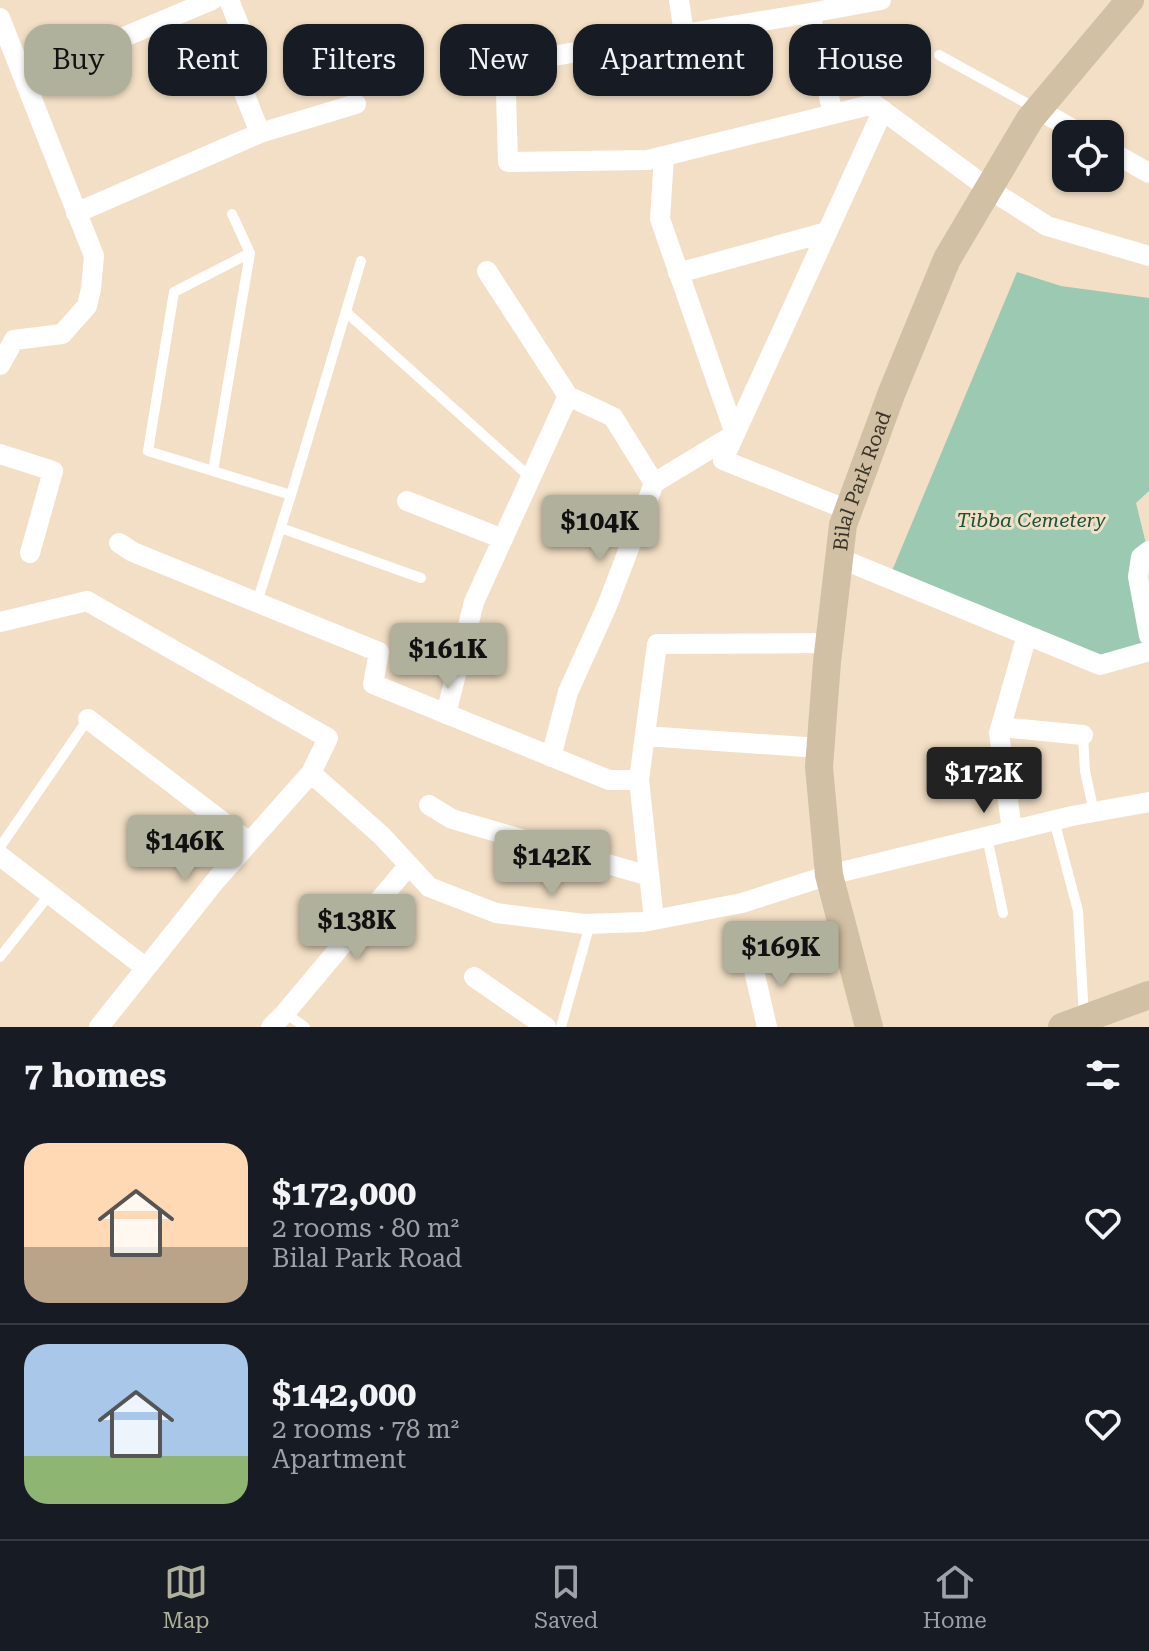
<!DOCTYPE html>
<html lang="en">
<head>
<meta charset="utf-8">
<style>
	body { margin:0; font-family:"Roboto Serif",serif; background:#242831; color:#f1f3f6; height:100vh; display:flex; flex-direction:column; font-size:30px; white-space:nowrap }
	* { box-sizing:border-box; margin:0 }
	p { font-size:26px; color:#9ea1a6 }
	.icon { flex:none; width:44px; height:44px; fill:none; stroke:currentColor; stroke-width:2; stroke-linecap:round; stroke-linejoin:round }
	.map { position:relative; height:1027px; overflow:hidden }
	.panel { display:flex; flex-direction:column; background:#171b24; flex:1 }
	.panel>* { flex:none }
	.hud { position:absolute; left:24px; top:24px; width:1102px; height:72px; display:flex; gap:16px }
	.controls { position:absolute; left:1052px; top:120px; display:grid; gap:16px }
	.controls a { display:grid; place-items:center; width:72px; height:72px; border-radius:16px; background:#171b24; box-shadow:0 2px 6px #0004; font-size:40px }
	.price { position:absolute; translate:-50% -68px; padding:0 18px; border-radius:8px; background:#b0b19c; color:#111; font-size:26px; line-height:52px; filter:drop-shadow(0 2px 4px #0008) }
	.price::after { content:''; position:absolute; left:50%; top:48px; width:24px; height:18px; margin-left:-12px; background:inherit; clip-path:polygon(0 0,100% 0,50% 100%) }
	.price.active { background:#222; color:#fff }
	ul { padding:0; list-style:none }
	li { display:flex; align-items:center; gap:24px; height:200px; padding:0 24px }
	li+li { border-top:2px solid #363941 }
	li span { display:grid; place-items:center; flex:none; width:224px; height:160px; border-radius:24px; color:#555 }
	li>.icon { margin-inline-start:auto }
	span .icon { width:96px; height:96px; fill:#fffc; stroke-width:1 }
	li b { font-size:34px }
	h2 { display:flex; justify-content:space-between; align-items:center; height:96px; padding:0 24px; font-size:34px }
	.tag { padding:0 28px; border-radius:24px; background:#171b24; box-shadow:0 2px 6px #0004; font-size:28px; line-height:72px }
	.tag.active { background:#b0b19c; color:#111 }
	.dock { display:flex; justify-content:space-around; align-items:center; height:112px; border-top:2px solid #363941; background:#171b24; font-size:22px; color:#9ea1a6 }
	.dock a { display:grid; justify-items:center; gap:4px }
	.dock .active { color:#b0b19c }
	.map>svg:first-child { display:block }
</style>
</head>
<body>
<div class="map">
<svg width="1149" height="1027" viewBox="0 0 1149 1027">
	<rect width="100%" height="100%" fill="#f2dfc5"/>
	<path fill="#9bc9b1" d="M1017,272L1061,286L1149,298V491L1136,503L1148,552L1149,651L1100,665L889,578Z"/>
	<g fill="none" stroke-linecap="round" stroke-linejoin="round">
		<path stroke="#fff" stroke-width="10" d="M939,55L1037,109
			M250,253L174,292L148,451L291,495
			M346,312L531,478
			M213,471L250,253L232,214
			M281,528L421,578
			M257,602L291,495L361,261
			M1083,735L1085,771L1094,812
			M1054,820L1078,911L1084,1018
			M987,837L1003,913
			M0,847L88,719
			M0,957L50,894
			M285,1013L305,1027
			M561,1027L590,924"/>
		<path stroke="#fff" stroke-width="20" d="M229,0L255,65L235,70L260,133
			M679,0L684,34
			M810,13L499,65L506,94L508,162L648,160L874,104L989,189L1047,226L1149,256
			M0,18L94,256L91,289L87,306L62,334L14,340L0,365
			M24,79L212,0
			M1039,110L1081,134
			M833,114L810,13L881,0
			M1110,151L1149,173
			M76,213L260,133L356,104
			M487,271L568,396L613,417L654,483
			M678,273L827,232
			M0,454L53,471L30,553
			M407,501L503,539
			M848,510L723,460L883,110
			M119,543L133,552L379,652L373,684L609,780H639L654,920
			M1149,551L1141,557L1138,577L1149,636
			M839,558L1100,665L1149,651
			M0,622L87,601L328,738L311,773L216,880L99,1027
			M446,714L474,602L568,396
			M88,719L249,842
			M1001,727L1083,735
			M645,736L820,748
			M551,757L568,692L607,606L654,483L735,434L660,219L664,156
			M311,773L382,836L429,887L496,913L584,924L643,922L742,903L829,875L1072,816L1149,802
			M639,780L657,644L829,643
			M429,805L452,819L649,876
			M1012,831L999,733L1027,635
			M0,856L146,968
			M752,962L767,1027
			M474,977L546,1027
			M271,1027L285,1013L409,865"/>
		<g stroke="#d1c0a3" stroke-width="28">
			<path id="s1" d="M869,1027L829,875L819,767L827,662L843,525L892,392L947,259L1030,119L1130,0"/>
			<path d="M1062,1027L1149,995"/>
		</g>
	</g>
	<g text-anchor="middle" stroke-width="6" stroke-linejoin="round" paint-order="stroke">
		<g font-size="20" fill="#3a3329" stroke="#f2dfc5">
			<text dy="7" stroke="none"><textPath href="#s1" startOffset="556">Bilal Park Road</textPath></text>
		</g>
		<g font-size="20" font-style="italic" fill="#13543b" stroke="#f2dfc5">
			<text x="1031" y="527">Tibba Cemetery</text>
		</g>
	</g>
</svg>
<div class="controls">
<a><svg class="icon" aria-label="locate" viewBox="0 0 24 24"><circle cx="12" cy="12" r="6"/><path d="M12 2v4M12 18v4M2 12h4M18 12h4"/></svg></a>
</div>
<b class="price" style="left:600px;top:563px">$104K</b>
<b class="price" style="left:448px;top:691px">$161K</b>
<b class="price active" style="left:984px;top:815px">$172K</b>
<b class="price" style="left:185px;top:883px">$146K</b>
<b class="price" style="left:552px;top:898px">$142K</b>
<b class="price" style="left:357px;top:962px">$138K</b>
<b class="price" style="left:781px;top:989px">$169K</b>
<div class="hud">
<a class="tag active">Buy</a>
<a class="tag">Rent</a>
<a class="tag">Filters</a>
<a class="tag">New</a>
<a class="tag">Apartment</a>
<a class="tag">House</a>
</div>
</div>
<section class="panel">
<h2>7 homes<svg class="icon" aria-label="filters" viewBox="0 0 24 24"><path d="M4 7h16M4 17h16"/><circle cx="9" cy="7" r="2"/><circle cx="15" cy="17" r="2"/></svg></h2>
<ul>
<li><span style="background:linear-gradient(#ffd9b3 65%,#b9a48a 0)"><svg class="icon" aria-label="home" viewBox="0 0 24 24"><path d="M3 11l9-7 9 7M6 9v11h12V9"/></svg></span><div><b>$172,000</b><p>2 rooms · 80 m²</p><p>Bilal Park Road</p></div><svg class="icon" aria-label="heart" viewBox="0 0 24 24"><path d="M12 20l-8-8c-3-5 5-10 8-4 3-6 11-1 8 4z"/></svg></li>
<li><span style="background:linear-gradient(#a9c7e8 70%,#8fb573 0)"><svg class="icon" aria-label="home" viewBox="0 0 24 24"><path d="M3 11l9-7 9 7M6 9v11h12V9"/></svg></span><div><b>$142,000</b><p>2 rooms · 78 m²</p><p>Apartment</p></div><svg class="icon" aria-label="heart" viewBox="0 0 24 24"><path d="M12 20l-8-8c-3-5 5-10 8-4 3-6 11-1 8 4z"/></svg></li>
</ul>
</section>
<nav class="dock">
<a class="active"><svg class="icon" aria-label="map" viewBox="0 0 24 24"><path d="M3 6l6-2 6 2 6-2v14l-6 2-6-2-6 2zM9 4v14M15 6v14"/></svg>Map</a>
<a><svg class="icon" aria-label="saved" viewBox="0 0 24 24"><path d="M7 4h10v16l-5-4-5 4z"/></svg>Saved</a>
<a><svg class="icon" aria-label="home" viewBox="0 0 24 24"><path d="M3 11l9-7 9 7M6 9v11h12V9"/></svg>Home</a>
</nav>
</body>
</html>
